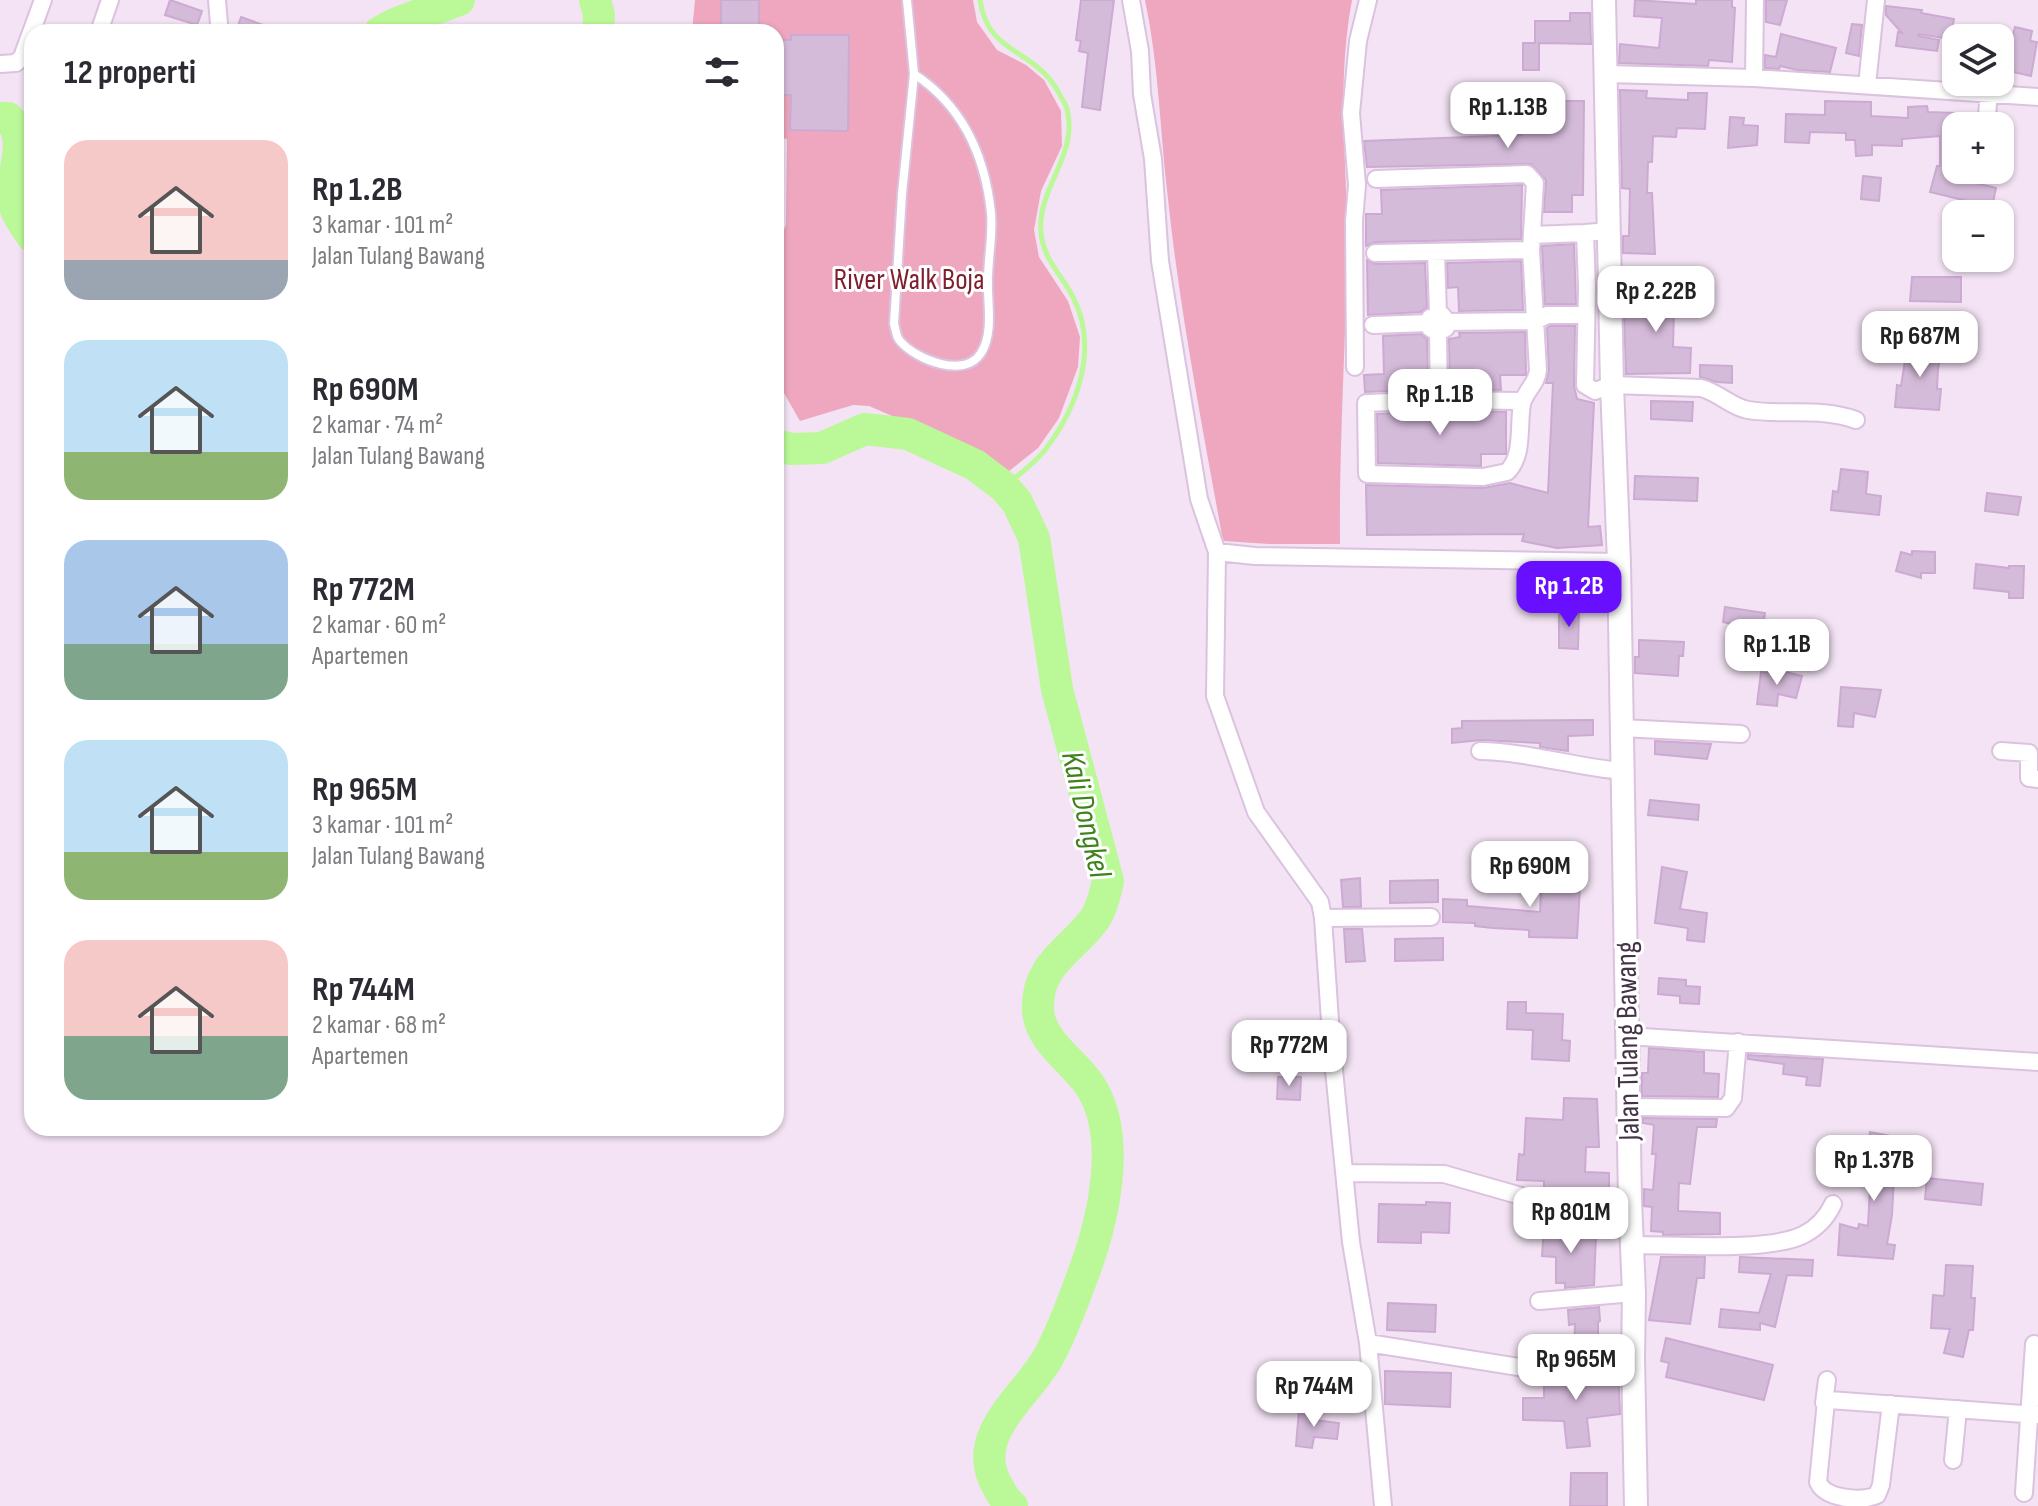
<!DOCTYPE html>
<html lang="id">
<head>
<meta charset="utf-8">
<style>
	body { margin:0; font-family:"Sofia Sans Condensed",sans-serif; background:#f2f2f3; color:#2b2b33; height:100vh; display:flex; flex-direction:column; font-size:30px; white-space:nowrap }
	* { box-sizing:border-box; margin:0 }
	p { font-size:26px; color:#7c7c81 }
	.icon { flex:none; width:44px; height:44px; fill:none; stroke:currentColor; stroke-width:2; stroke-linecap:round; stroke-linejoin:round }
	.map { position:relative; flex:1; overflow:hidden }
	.sheet { position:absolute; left:24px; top:24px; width:760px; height:1112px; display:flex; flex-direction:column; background:#fff; border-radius:24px; box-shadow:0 2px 6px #0004 }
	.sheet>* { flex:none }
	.tools { position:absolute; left:1942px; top:24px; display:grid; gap:16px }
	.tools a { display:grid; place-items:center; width:72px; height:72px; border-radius:16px; background:#fff; box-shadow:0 2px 6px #0004; font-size:40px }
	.price { position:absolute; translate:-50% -68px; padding:0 18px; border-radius:16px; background:#fff; color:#222; font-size:26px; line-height:52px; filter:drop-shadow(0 2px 4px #0008) }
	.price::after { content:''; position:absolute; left:50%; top:48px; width:24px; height:18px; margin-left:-12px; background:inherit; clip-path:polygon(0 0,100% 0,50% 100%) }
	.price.selected { background:#690fff; color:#fff }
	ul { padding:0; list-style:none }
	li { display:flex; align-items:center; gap:24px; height:200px; padding:0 40px }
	li span { display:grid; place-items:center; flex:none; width:224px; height:160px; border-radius:24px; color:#555 }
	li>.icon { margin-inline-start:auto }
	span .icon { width:96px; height:96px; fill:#fffc; stroke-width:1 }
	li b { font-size:34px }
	h2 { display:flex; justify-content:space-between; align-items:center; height:96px; padding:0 40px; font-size:34px }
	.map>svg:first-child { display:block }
</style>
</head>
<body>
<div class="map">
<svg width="2038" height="1506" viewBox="0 0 2038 1506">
	<rect width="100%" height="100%" fill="#f3e3f4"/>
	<path fill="#eea7be" d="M695,0H973L977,22L997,50L1026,65L1044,80L1061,111L1062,146L1041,191L1034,230L1039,257L1068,301L1080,337L1078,367L1059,418L1038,448L1004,475L941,432L911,424L869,406L853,405L800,421L776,379V247L786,225L787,139L776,137V32H692Z
		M1145,0H1352C1335,90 1349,173 1347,262C1345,356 1339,450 1340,544H1269L1224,541L1222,536C1202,424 1180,312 1168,199C1160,132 1159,66 1145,0Z"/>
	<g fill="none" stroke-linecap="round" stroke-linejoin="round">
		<path stroke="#bbf998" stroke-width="5" d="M980,0C988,56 1034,47 1059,93C1061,98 1066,104 1067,109C1079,155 1037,188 1041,232C1043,259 1061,274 1073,297C1099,348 1078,407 1045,450C1034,464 1018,475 1004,487"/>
		<path stroke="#bbf998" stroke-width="32" d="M595,0L599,15L598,32
			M380,32L397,23L459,0
			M0,118H8C32,140 8,174 14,203C16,214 26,227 32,236
			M776,445L791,449L822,448L865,429L908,434L975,465L1004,487L1017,502L1034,538L1057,689L1108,881C1105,894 1102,909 1094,920C1072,950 1036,964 1038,1010C1039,1040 1073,1061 1089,1084C1123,1134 1104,1218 1084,1272C1074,1299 1063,1330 1049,1356C1026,1398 967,1435 998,1487C1002,1494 1005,1501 1012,1506"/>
	</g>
	<path fill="#d5bbda" stroke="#ccaad2" stroke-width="2" d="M170,0L202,11L197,25L165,15Z
		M721,0H759V32H721Z
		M1081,0H1114L1100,110L1082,107L1088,53L1079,51L1081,41L1076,40Z
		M1635,0L1696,4V0H1732V7L1735,8L1732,62L1709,60L1708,66L1619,63L1620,44L1659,48L1662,18L1634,16Z
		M1766,0H1787L1780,25L1766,22Z
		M1886,6L1922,10L1921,13L1954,19L1950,39L1919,34L1918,36L1939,40L1937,51L1896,46L1898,32L1902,33L1886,15Z
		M1570,13H1590L1591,44L1539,43V70H1523V43H1535V21H1570Z
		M241,17L277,30V32H236Z
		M1852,24L1862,25L1859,56L1846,53Z
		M2015,27L2032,31L2030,41L2037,42L2031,76L2000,69V31L2013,35Z
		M1781,34L1836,48L1830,72L1797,70L1780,66L1779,69L1765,68V55L1776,57Z
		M791,35H849L848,131L790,130L791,95H776V40H791Z
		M1620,90L1647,91L1646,98L1688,100V93H1707L1705,129L1677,128L1676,137L1653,136L1652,162H1648L1647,193H1652L1655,254L1623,253V236H1629L1630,189L1622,188Z
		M1522,101H1584L1583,195H1572V212H1544L1546,180L1531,164L1367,167L1364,141L1522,135Z
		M1825,101L1871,102V116L1908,118V107L1927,106L1928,112L1956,113L1955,178L1996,188L1992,207L1930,192L1937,166H1940V136L1902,139V146L1872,145V155L1856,156L1855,140H1846V133L1810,132L1809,143L1785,142L1786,114L1825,115Z
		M1730,117L1744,118L1743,125L1758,126L1757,145L1728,148Z
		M1863,176L1881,178L1879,201L1861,199Z
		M1522,185L1521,239L1375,242L1366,246V214H1382L1381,190Z
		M1574,244L1576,304H1545L1542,246Z
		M1367,260L1375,264L1425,263L1427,307L1421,312L1368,315Z
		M1521,261L1523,310L1459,311L1458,287L1448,288L1447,263Z
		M1912,277H1961V302L1910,301Z
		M1641,289L1690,290V310L1674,309L1673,347L1691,348L1690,373L1626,374L1624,313H1640Z
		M1550,326H1575L1574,386L1577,399L1594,403L1588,527L1600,526L1602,545L1557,548L1522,541L1524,534L1367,535L1366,485L1483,488L1510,483L1548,493L1553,383H1546L1549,370L1547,328Z
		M1525,332L1526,375H1500L1501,390L1450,389L1449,339L1460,337L1459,333Z
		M1421,334L1427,339L1428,389L1365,392L1364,375L1384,374L1383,336Z
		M1908,342L1942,348L1938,369L1937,389H1941L1939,410L1895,407L1897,385L1901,386Z
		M1700,365L1732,366V383L1717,382L1700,377Z
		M1651,401L1693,402L1692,421L1651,419Z
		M1439,411L1506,412V454H1481V466L1378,463L1377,414Z
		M1841,469L1868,472L1866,494L1881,496L1879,515L1831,510L1833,491L1838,492Z
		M1635,476L1698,478L1697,501L1634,499Z
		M1987,493L2021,497L2018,515L1985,511Z
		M1912,551L1935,552V573H1921V578L1896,571L1901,552L1912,555Z
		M1976,564L2009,568V566H2024L2023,598H2009V592L1974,588Z
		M1725,607L1765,613L1763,626L1752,625L1751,629L1723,622Z
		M1559,609L1579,610L1578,649L1559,648Z
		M1639,640L1684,642L1683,656H1679L1678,676L1635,673V657H1639Z
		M1773,669L1802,676L1796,698L1778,694L1777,706L1757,704L1761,672L1772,673Z
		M1841,687L1881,690L1875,717L1854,713L1853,727L1838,726Z
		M1593,720V735L1568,736V751L1540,747V743L1481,740L1452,743V729L1462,728V721Z
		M1655,741L1711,744L1707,759L1655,754Z
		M1650,800L1699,805L1698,820L1648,815Z
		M1662,867L1687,872L1680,909L1707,913L1704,942L1687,940L1688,928L1655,923Z
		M1542,869L1581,871L1577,938L1529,937V930L1493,928L1475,926V923L1443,922V899L1467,900V906L1540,912Z
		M1360,878L1361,907H1343L1341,880Z
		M1438,880V902L1390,903V881Z
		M1344,929H1362L1365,961L1346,962Z
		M1443,938V960L1395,961V939Z
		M1659,978L1686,980V986L1700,987L1699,1004L1680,1003V996L1658,994Z
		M1508,1002H1526V1013L1563,1014L1562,1040L1570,1041L1569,1061L1532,1059L1533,1030L1507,1029Z
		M1649,1048L1704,1052V1073L1719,1074L1718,1097L1642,1096V1073H1648Z
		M1748,1055L1823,1059L1820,1086L1806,1085L1807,1077L1783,1074L1784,1064L1748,1059Z
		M1278,1077H1301L1300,1100L1277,1099Z
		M1564,1098L1597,1099L1599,1147H1586L1585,1172L1609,1173V1189L1566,1188V1190L1544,1191V1181L1517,1180L1519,1154L1524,1155L1526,1118L1563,1120Z
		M1643,1118L1717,1119L1716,1127H1697L1690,1184L1679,1183L1678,1211L1720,1213V1234L1663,1235V1232L1651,1231L1652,1207L1644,1206V1189L1653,1190L1656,1154H1652L1654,1125L1643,1123Z
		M1870,1132L1896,1137L1892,1215L1887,1244L1895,1245L1893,1259L1838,1255L1840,1224L1858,1229L1859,1224L1868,1226L1871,1167L1858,1164L1863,1145L1868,1146Z
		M1927,1178L1983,1184L1981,1205L1925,1199Z
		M1426,1202L1450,1203L1449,1233L1421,1232V1243L1378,1242L1379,1204L1426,1205Z
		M1544,1225L1568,1227L1567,1231L1596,1234L1594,1285L1565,1288V1283H1556V1257L1542,1256Z
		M1661,1257H1705L1704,1278H1697L1690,1324L1649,1320Z
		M1740,1257L1813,1260L1812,1276L1787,1275L1775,1327L1760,1323V1330L1719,1327L1721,1309L1759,1313L1771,1274L1739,1272Z
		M1946,1265L1973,1266L1971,1298H1975L1973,1330H1969L1963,1357L1944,1353L1950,1329L1931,1328L1933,1295L1944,1296Z
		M1388,1303L1436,1305L1435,1332L1387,1330Z
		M1599,1307L1600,1321L1598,1322V1347L1574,1346L1575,1324L1569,1325L1568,1310Z
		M1666,1338L1773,1365L1764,1400L1666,1377L1669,1363L1661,1361Z
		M1570,1368L1618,1369L1620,1414L1587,1418L1590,1446L1567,1448L1564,1421L1523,1420V1398H1544V1378L1570,1377Z
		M1385,1371L1451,1373L1450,1407L1385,1404Z
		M1299,1410L1316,1411L1315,1420L1339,1423L1337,1439L1314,1437L1312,1448L1296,1446Z
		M1571,1473H1607V1506H1570Z"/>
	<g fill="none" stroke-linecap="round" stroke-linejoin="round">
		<g stroke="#dbc2de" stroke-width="12">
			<path id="service" d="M907,0L914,74L902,194L894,324C896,330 896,337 900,341C916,360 965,379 981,353C994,333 987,302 988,280C988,258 993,235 991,213C985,156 963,106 914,74"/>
		</g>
		<g stroke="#dbc2de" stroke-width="20">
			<path id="minor" d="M1131,0L1140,51L1142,94L1153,159L1160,261L1199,499L1217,552L1215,696L1256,812L1320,902L1323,918L1332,1050L1351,1242L1368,1343L1383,1506
				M99,32L110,0
				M217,32L219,24L217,0
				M0,64L16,63L22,57L43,0
				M1607,74L1754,78L2038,97
				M1754,78L1755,0
				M1867,85L1876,0
				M1986,126L1989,93
				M1376,179L1527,174L1535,183L1531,250L1538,370C1537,384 1525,391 1522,404C1518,426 1524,456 1507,472L1483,477L1367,474L1366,403L1439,400L1523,401
				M1610,231L1585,233L1587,288L1585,385L1595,391L1612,385L1701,388C1718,392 1731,407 1748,410C1785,416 1820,407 1856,420
				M1532,235L1585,233
				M1375,253L1531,250
				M1436,253L1438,314
				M1447,322L1446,328L1438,333L1430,328V318L1438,314L1442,315L1447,322L1536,321L1547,315H1585
				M1373,325L1429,323
				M1438,333L1439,400
				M1355,367L1354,221L1357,185L1351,113L1358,41L1368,0
				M1217,552L1255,556L1619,562
				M1621,728L1741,734
				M1480,751C1529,752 1574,767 1622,771
				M2001,751L2029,753V778L2038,779
				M1323,918L1431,917
				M1627,1036L2038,1062
				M1629,1107L1726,1108L1733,1098L1738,1042
				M1345,1173L1444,1174L1542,1202L1630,1200
				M1633,1245C1676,1245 1768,1252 1803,1235C1817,1228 1827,1217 1833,1204
				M1539,1301L1634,1293
				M1368,1343L1525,1368L1550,1357L1633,1358
				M1824,1403L1827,1380
				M1891,1404L1881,1485L1877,1495C1861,1502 1825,1499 1818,1482L1826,1401L1829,1400L2038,1415
				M1953,1460L1958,1409
				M2024,1493L2034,1344"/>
		</g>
		<g stroke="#dbc2de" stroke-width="26">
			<path id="tertiary" d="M1604,0L1612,385L1619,562L1630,1200L1634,1293L1633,1358L1636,1506"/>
		</g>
		<use href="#service" stroke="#fff" stroke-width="8"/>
		<use href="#minor" stroke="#fff" stroke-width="16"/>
		<use href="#tertiary" stroke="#fff" stroke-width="22"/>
	</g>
	<g text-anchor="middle" stroke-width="6" stroke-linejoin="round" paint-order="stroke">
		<g font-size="30" fill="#7f1f2e" stroke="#fff">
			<text x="909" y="289">River Walk Boja</text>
		</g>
		<g font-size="30" fill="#433347" stroke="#fff">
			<text transform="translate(1627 1041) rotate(-91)" y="10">Jalan Tulang Bawang</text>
		</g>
		<g font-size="32" font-style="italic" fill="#3f821b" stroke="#fff">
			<text transform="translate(1087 814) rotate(77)" y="11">Kali Dongkel</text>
		</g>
	</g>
</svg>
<div class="tools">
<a><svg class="icon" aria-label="layers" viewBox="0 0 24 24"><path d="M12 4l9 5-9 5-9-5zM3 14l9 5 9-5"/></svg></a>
<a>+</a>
<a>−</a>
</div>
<b class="price" style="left:1508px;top:150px">Rp 1.13B</b>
<b class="price" style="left:1656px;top:334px">Rp 2.22B</b>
<b class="price" style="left:1920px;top:379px">Rp 687M</b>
<b class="price" style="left:1440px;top:437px">Rp 1.1B</b>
<b class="price selected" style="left:1569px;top:629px">Rp 1.2B</b>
<b class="price" style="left:1777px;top:687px">Rp 1.1B</b>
<b class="price" style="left:1530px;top:909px">Rp 690M</b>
<b class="price" style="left:1289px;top:1088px">Rp 772M</b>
<b class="price" style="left:1874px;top:1203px">Rp 1.37B</b>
<b class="price" style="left:1571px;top:1255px">Rp 801M</b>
<b class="price" style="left:1576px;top:1402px">Rp 965M</b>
<b class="price" style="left:1314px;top:1429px">Rp 744M</b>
<section class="sheet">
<h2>12 properti<svg class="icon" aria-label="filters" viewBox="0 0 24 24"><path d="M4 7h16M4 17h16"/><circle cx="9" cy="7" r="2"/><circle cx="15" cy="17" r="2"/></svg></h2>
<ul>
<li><span style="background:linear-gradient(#f6c9c9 75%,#9aa5b1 0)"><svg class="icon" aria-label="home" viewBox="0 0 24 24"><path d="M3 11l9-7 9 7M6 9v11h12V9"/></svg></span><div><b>Rp 1.2B</b><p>3 kamar · 101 m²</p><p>Jalan Tulang Bawang</p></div></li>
<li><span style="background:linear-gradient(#bfe0f5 70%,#8fb573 0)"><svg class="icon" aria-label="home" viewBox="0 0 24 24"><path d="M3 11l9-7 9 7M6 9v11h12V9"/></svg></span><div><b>Rp 690M</b><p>2 kamar · 74 m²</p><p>Jalan Tulang Bawang</p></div></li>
<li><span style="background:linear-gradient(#a9c7e8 65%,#7fa58c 0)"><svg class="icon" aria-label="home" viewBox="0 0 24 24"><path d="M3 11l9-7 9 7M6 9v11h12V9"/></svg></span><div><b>Rp 772M</b><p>2 kamar · 60 m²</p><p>Apartemen</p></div></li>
<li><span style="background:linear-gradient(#bfe0f5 70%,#8fb573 0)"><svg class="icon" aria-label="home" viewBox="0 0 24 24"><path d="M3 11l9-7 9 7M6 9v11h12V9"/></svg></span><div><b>Rp 965M</b><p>3 kamar · 101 m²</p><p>Jalan Tulang Bawang</p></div></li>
<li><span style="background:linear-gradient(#f6c9c9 60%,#7fa58c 0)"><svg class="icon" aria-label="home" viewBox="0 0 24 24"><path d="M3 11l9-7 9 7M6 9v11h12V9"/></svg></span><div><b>Rp 744M</b><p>2 kamar · 68 m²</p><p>Apartemen</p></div></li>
</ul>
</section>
</div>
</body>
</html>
